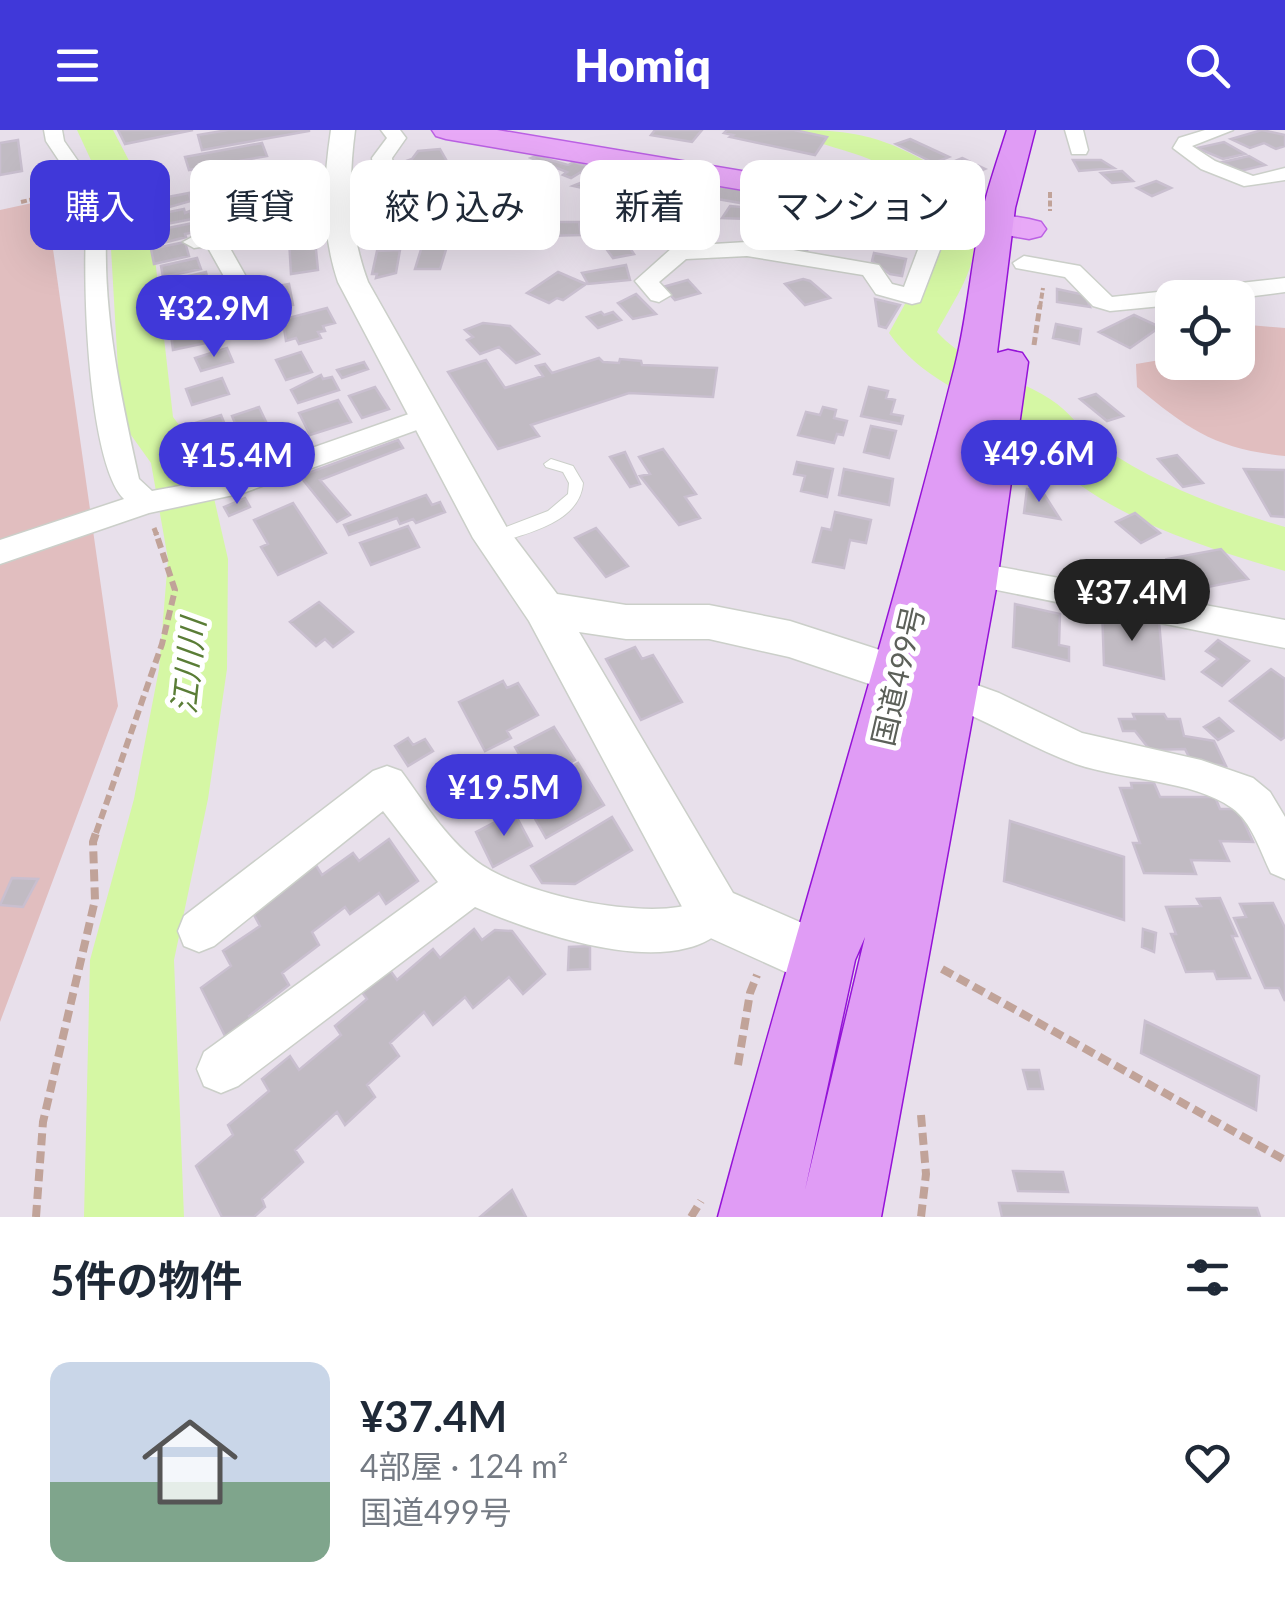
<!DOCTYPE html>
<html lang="ja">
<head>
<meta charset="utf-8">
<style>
	body { margin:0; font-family:Lato,"Noto Sans JP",sans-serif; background:#f6f6f7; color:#1f2937; height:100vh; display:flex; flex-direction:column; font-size:38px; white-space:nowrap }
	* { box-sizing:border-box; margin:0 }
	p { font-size:32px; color:#747a83 }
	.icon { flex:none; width:55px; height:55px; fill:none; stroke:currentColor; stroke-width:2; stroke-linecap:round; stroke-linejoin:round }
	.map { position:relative; height:1087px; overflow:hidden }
	.sheet { display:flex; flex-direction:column; background:#fff; flex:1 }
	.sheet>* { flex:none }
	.banner { position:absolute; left:30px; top:30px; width:1225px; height:90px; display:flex; gap:20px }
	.tools { position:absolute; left:1155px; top:150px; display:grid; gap:20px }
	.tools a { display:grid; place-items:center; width:100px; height:100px; border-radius:20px; background:#fff; box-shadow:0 10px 40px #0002; font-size:50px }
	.price { position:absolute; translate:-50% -85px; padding:0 22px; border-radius:35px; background:#4038d9; color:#fff; font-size:32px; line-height:65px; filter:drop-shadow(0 2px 5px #0008) }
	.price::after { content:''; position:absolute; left:50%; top:60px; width:30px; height:22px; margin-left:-15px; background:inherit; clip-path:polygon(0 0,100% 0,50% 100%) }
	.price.selected { background:#222; color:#fff }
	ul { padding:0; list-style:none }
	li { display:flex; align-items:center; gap:30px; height:250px; padding:0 50px }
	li+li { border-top:2px solid #e0e1e3 }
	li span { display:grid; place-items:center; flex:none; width:280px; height:200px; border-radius:20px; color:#555 }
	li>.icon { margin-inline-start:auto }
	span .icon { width:120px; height:120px; fill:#fffc; stroke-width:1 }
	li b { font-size:42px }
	h2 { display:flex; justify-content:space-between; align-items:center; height:120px; padding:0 50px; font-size:42px }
	.pill { padding:0 35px; border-radius:20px; background:#fff; box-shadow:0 10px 40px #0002; font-size:35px; line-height:90px }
	.pill.selected { background:#4038d9; color:#fff }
	header { display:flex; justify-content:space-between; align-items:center; height:130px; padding:0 50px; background:#4038d9; color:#fff; font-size:45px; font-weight:800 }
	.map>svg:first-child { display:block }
</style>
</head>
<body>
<header><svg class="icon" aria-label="menu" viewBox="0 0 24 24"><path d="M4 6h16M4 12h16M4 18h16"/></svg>Homiq<svg class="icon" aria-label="search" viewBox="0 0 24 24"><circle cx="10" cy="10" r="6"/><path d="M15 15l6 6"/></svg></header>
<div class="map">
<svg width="1285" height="1087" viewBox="0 0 1285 1087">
	<rect width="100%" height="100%" fill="#e8e0eb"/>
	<path fill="#e1bebf" d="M46,70L118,576L0,892V80Z
		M1238,194L1285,198V326C1216,319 1189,300 1137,257L1136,234L1172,228V232H1238Z"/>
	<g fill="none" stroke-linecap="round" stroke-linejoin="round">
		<path fill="#d5f7a4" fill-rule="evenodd" d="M77,0H113L148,67L173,287L205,329L228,429L227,539L208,669L174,830L184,1087H84L90,830L134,669L159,539L168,429L151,333L121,291L108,67Z
			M795,0C870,0 890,11 954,47L959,55L954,63C921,71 897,41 869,29C847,20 823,15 801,7Z
			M954,96L969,99C987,126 950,176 937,202C967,235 1013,246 1050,269C1070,281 1082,302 1101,316C1157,355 1220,378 1285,397V441C1214,420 1141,398 1080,355C1054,337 1039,309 1013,292C968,263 921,249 889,203L932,125L933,108L939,99Z"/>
	</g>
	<path fill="#c1bbc3" stroke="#c9bfcf" stroke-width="2.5" d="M118,0H193L125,14Z
		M228,0H309V1L202,20L198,5Z
		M655,0H702L692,12L651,5Z
		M727,0H794L827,7L815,25L730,7L733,5L724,3Z
		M1262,0L1285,5V16L1276,19L1264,13L1250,18L1231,9Z
		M910,9L949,27L934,33L896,14Z
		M18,10L22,41L0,45V13Z
		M1224,12L1245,24L1223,29L1197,18Z
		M262,13L267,26L189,40L185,27Z
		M440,19L461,56L414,66L392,36L412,29L418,21Z
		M536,26L568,35L574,32L589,37L571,48L563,45L567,42L531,28Z
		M1249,26L1265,35L1240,41L1223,32Z
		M962,28L985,39L956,51L933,40Z
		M1073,30H1101L1114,38L1079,41Z
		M533,34L536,46L503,49L501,37Z
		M610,41L627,45L587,59L573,56Z
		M1122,41L1133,51L1112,53L1101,43Z
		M643,44L661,49L654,58L627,53Z
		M664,50H682L701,55L694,66L657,60Z
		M1156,51L1171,58L1152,66L1137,58Z
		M257,54L259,67L206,76L204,63Z
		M520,56L525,67L502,70L504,74L493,76L487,61Z
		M720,56L759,63L752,75L712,68Z
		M189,63L191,71L159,80L157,69Z
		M313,65L317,83L288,88L285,69Z
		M278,71L280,86L251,90L250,75Z
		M730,76L752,78L748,89L722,88Z
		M243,77L245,89L214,94L213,82Z
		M184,79L185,83L190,81L192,89L156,96L154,85Z
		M822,80L866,90L859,107L814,100Z
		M435,83L448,106L425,110L417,86Z
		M390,86L394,112L365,111L363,90Z
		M552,92H579L581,105L543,106L544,96H552Z
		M193,93L195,102L185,104L186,107L151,116L153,101Z
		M780,98L807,103L818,110L806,121L776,112L783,105L775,103Z
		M314,99L318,140L291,144L289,109Z
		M620,104L633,114L628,115L634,124L613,128L599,109Z
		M185,112L189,126L154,134L151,119Z
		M423,113H448L440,139H415Z
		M400,120L396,143L376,148L377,144H372L377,121Z
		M874,123L906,129L902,146L890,144L872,131Z
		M197,128L201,139L163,147L161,136Z
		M626,135L630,150L588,154L582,143Z
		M206,142L209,155L170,164L167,151Z
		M558,142L586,154L563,170L557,168L549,173L527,163Z
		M803,149L810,151L830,168L805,175L785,154Z
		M688,150L700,163L675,170L663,157Z
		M289,154L293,175L274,178L272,157Z
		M213,158L215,168L207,170L209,173L170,179L168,168Z
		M1057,159L1085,165L1090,177L1057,172Z
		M636,164L656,184L633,189L618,173Z
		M875,169L900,175L886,198L879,196Z
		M214,174L217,188L172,198L169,185Z
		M327,178L335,193L323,196L325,201L318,202L321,208L299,214L296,208L286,211L284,198L268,202L265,194Z
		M601,182L604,185L613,182L621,190L598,198L587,187Z
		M1134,185L1160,197L1130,218L1099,202Z
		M245,189L247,199L234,202V207L173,220L171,204Z
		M483,193L510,196L539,224L516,233L499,217L480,224L467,210L473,207L465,200Z
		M1056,194L1081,199L1079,214L1053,208Z
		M227,218L233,232L201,241L195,228Z
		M301,222L312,242L286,250L276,230Z
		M599,228L603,232L619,233L620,229L641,231L642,235L717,238L713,267L629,263L531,295L539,306L498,319L448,242L486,230L505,258L543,246L536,236L545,234L552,243Z
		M364,232L368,239L342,248L337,240Z
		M321,245L323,249L332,247L339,260L298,273L291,260Z
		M222,248L229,264L192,275L186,259Z
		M375,257L389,279L362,288L349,266Z
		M869,257L888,261L886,268L895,270L891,284L903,286L901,294L861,286Z
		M1096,264L1123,286L1107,291L1080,269Z
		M338,270L351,292L310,305L299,283Z
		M259,277L268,296L240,305L232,286Z
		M823,277L836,280L834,288L847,291L843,305L837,304L834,313L798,305L806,282L820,285Z
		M221,285L230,307L204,315L195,293Z
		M871,296L896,301L889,328L864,322Z
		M267,304L273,321L218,337L213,320Z
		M398,310L403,318L320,350L350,385L337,392L300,346Z
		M663,319L696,364L685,367L700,388L679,395L640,346L650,344L639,327Z
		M625,322L640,354L630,357L610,327Z
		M1177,325L1203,353L1183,357L1158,329Z
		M797,332L833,339L827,367L801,361L805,346L794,344Z
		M844,339L893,349L889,375L839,365Z
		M1244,339L1285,340V387L1271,386Z
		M1027,359L1042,361L1060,389L1024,383Z
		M426,365L432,375L440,372L445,382L416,393L413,389L400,394L397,388L349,405L344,395Z
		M245,368L250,377L229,386L224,377Z
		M293,373L326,423L278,445L261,417L268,414L254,390Z
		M835,382L871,390L866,413L850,410L844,438L813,432L822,398L831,400Z
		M1135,383L1160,403L1141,413L1116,392Z
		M408,396L419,417L371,435L360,413Z
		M596,398L628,436L606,447L575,408Z
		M1221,419L1248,449L1193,460L1167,429Z
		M319,472L353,502L333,517L325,509L316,516L290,492Z
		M1015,474L1060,484L1059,515L1069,517V531L1013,517Z
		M1102,479L1159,491L1164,549L1104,535Z
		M1218,510L1249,531L1222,556L1202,542L1218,529L1206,521Z
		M635,517L642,529L653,525L682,572L641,590L606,529Z
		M1271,539L1285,549V607L1281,610L1230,571Z
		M503,551L507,558L518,553L538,585L507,601L511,608L485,621L459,572Z
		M1133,584H1164L1167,589H1180L1184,606L1214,611L1226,636L1191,631L1185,619L1150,620L1135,601H1123L1119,589H1135Z
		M1219,588L1233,601L1218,610L1204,597Z
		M554,597L575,630L535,652L515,617Z
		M408,608L413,615L425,609L433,621L408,636L395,616Z
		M578,633L604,675L546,708L521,664Z
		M1131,653H1154L1160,667H1215L1220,679H1238L1253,712L1220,711L1229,731L1191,730L1196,744L1144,743L1133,713H1140L1120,658H1132Z
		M514,682L532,716L493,737L476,702Z
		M612,687L632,720L575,754L542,753L531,736Z
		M1010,691L1124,727V790L1004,751Z
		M389,709L418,751L386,774L379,763L350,784L345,777L312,802L319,815L282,843L289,855L249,886L253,894L228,912L201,858L231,836L223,821L260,796L253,783L281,763L278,757L314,732L322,745L353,723L359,731Z
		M12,748L38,749L23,777L0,775Z
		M1220,768L1237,806H1232L1250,848L1217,849L1214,841L1186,842L1171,804H1176L1166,777L1201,776L1197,769Z
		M1273,773L1285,798V871L1279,858H1265L1234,788L1246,787L1240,774Z
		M474,799L482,810L495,800L512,801L545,844L523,864L509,847L473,878L465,867L433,895L424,882L390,913L399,926L367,955L375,967L345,995L337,982L295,1020L303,1032L262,1069L265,1077L254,1087H222L196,1036L233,1005L228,995L269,961L262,949L290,926L299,940L341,905L335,896L367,869L359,858L387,836L397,850L433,819L440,828Z
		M1143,799L1156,803L1154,822L1142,817Z
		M590,816V839L568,840L569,817Z
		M1145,891L1259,946L1256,980L1141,923Z
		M1023,940H1039L1043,959H1028Z
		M1013,1041L1063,1042L1068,1062L1018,1061Z
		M512,1060L526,1087H480Z
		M999,1073L1257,1078L1260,1087H1002Z"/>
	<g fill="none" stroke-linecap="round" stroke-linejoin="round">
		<g stroke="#cbcfc9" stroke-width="2">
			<path id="service" d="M551,329L573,336L583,353C580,393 525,404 493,414L488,412L485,408L488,404L548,381L568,364L569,353L563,342L546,337L544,334Z"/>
		</g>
		<g stroke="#cbcfc9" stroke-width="3">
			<path id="minor" d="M44,0H62L64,11L108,74C99,168 119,258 139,349L152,361L229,347L426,278L436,281L440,287L436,293L243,363L149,383L0,434V410L124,369C86,332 81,130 88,74L46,11Z
				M381,0H400L406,8L392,28C396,58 405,66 433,72L436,76L433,80H403L375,51L372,28L387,8Z
				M1065,0H1083L1088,20L1086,24H1072Z
				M1205,0H1233L1192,16L1215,31L1253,46L1285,38V50L1244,56L1201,39L1173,18L1179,8Z
				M917,72L924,74L946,104L920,172L912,174L876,164L863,145L747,126L686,129L659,152L671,165L659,172L651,170L635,151L672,118L680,116L747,112L879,135L892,154L904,157L924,104L907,78Z
				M336,83L343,85L346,89L343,93L227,113L245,145L234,152L226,150L207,116L194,118L183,112L194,106Z
				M1024,126L1080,136L1112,167L1285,148V162L1238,168H1172V175L1110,181L1093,176L1065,147L1016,138L1013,133Z
				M973,432L1285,490V518L962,453L957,444L962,435Z
				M949,545L999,563L1082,603L1201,630L1253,648L1270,662L1285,687V749L1271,743C1260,721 1252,692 1232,678C1193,650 1122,650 1076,634C1028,617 985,588 936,571L931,560L936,549Z
				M387,636L401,641C424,672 445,707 476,731C518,763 626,786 679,777C691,775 702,766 714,761L729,767L735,782L729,797C716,805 703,815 687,818C626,834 531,801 475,777L238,956L221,963L204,956L197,939L204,922L438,752L383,681L214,816L199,822L184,816L178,801L184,786L373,641Z"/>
		</g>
		<g stroke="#cbcfc9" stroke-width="3">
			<path id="tertiary" d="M331,0H355C348,53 349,101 368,152L507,398L557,464L626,475H709L790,491L948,542L955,556L948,570L932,575L789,527L709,509H626L579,502L733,763L841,810L849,830L841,850L821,858L695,801L529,491L473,408L338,152C321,101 323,53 331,0Z"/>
		</g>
		<g stroke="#bb60e4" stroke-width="3">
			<path id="primary" d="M432,0H497L1029,89L1041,92L1046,99L1041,106L1029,109L446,9L436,6Z"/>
		</g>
		<g stroke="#9513d8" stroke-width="3">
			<path id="trunk" d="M1007,0H1035L1015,78L997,223L1008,220L1022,223L1028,232L996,458L881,1087H718C794,802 883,522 955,236C968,185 971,131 983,80C989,53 999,26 1007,0ZM865,807L805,1060L855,830Z"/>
		</g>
		<path stroke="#c1a399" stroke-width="4" stroke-dasharray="6 2.5" stroke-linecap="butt" d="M1050,62V81
			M21,72L59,63
			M1040,177L1043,158"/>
		<path stroke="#c1a399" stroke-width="5" stroke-dasharray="8 4" stroke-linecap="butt" d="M1034,215L1040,175
			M154,398L157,406"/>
		<path stroke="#c1a399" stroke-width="6" stroke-dasharray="10 5" stroke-linecap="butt" d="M96,703L162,514L175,460L156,403"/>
		<path stroke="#c1a399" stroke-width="8" stroke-dasharray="12 6" stroke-linecap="butt" d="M942,839L1285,1030
			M738,935L750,863L757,845
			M921,985L926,1044L921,1087
			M36,1087L43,992L95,770L93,712L97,700
			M691,1087L701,1071"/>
		<use href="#service" fill="#fff" fill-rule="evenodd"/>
		<use href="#minor" fill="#fff" fill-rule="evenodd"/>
		<use href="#tertiary" fill="#fff" fill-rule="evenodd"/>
		<use href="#primary" fill="#e8a9f7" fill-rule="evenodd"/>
		<use href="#trunk" fill="#e09cf5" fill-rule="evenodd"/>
	</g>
	<g text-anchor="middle" stroke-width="10" stroke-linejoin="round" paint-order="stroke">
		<g font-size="30" fill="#5c6059" stroke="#fff">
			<text transform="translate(899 546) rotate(-77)" y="10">国道499号</text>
		</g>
		<g font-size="32" font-style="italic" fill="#5a7d36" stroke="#fff">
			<text transform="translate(189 536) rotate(-84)" y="11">江川川</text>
		</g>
	</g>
</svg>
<div class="tools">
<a><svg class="icon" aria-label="locate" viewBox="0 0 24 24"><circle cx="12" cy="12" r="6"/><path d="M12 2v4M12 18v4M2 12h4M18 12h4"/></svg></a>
</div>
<b class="price" style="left:214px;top:230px">¥32.9M</b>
<b class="price" style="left:1039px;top:375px">¥49.6M</b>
<b class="price" style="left:237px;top:377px">¥15.4M</b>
<b class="price selected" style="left:1132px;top:514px">¥37.4M</b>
<b class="price" style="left:504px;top:709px">¥19.5M</b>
<div class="banner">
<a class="pill selected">購入</a>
<a class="pill">賃貸</a>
<a class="pill">絞り込み</a>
<a class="pill">新着</a>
<a class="pill">マンション</a>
</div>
</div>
<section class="sheet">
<h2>5件の物件<svg class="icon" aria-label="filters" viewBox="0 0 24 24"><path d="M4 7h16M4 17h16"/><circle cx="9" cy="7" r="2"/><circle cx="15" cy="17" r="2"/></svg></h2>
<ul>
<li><span style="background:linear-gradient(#c9d6e8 60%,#7fa58c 0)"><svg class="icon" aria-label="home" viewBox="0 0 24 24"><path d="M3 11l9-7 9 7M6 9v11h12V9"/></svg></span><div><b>¥37.4M</b><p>4部屋 · 124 m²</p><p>国道499号</p></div><svg class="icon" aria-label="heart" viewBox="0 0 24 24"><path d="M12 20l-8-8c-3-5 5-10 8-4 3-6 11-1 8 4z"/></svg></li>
</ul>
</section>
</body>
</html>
